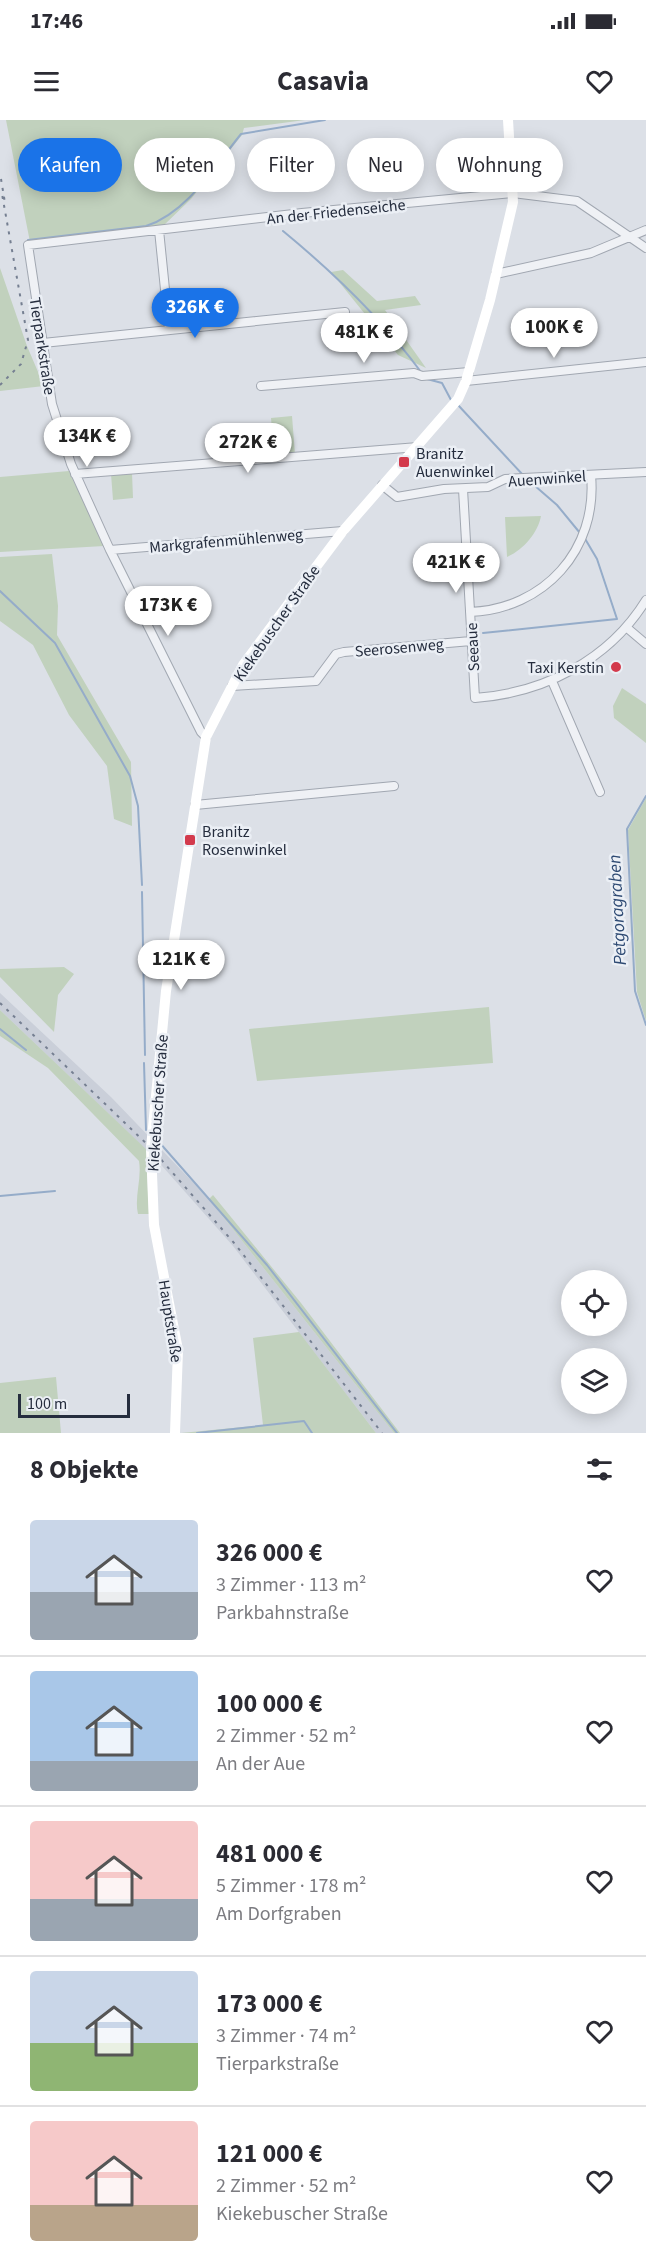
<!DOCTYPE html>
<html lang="de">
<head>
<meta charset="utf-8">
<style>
	body { margin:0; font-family:"Source Sans 3",sans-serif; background:#f7f7f7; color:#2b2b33; height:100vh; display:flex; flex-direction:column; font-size:22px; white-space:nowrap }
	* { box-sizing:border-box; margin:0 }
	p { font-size:20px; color:#7c7c81 }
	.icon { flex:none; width:33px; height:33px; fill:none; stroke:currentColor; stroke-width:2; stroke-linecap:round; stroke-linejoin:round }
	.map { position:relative; height:1313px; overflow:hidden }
	.drawer { display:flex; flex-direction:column; background:#fff; flex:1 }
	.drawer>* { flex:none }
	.hud { position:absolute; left:18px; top:18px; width:610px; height:54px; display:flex; gap:12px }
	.tools { position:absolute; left:561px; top:1150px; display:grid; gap:12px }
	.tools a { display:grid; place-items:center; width:66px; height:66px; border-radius:50%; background:#fff; box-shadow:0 3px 15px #0003; font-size:30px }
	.scale { position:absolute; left:18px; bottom:15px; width:112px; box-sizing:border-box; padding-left:6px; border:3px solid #252d3e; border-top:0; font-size:16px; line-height:21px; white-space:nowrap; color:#252d3e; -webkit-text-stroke:4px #ebeff5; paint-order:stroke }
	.price { position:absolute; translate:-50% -51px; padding:0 14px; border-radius:21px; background:#fff; color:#222; font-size:20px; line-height:39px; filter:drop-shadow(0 2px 3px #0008) }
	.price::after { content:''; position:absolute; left:50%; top:36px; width:18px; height:14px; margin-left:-9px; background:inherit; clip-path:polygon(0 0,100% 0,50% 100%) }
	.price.active { background:#1a73e8; color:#fff }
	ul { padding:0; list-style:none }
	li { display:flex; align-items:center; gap:18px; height:150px; padding:0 30px }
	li+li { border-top:2px solid #e1e1e2 }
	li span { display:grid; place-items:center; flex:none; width:168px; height:120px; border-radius:6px; color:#555 }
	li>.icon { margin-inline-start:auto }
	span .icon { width:72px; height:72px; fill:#fffc; stroke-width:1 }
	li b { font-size:26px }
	h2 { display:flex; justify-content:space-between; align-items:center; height:72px; padding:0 30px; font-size:26px }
	.chip { padding:0 21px; border-radius:27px; background:#fff; box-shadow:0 3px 15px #0003; font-size:21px; line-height:54px }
	.chip.active { background:#1a73e8; color:#fff }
	.status { display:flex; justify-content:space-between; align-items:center; height:42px; padding:0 30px; background:#fff; direction:ltr }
	.status svg { height:16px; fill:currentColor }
	header { display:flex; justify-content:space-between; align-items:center; height:78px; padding:0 30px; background:#fff; font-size:27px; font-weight:700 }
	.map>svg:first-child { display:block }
</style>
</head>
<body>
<div class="status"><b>17:46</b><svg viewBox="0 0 49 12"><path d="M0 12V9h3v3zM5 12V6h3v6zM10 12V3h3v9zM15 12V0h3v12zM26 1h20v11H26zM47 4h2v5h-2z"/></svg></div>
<header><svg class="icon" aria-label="menu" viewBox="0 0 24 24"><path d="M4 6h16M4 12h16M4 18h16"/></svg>Casavia<svg class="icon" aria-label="heart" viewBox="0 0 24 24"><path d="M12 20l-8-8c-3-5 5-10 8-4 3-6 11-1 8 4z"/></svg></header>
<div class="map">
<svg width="646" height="1313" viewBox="0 0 646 1313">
	<rect width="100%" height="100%" fill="#dce0e7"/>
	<path fill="#cacfd9" d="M0,873L111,977L209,1079L394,1313H376L233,1126L155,1038L0,890Z"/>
	<path fill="#c1d1bd" d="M6,0H305L244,8L242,15L191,79L162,107L30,122Z
		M0,148L27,226L44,266L0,271Z
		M343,150L377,181L415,176L421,185L385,190L426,248L398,235L331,152Z
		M292,296L295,334L274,336L271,298Z
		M69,351L104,426L0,432V357Z
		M132,353L133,378L113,380L111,354Z
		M541,396C538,413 523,430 507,437L505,397Z
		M52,434L58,486L57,515L131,642L132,706L114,699L107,646L69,595L33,525L0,501V437Z
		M622,568L646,584V623L614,598L613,586Z
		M646,678V901L637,872L628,710Z
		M64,847L74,854L58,875L54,912L0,857V849Z
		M489,887L493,943L257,961L249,909Z
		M0,890L146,1029L149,1094H138C134,1077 142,1059 139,1041L48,948L0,916Z
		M213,1075L301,1183L400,1313H394L209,1079Z
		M299,1212L376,1313H181L263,1305L253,1218Z
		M56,1257L61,1313H0V1263Z"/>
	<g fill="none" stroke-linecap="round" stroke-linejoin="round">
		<path stroke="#95acc9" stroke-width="2" d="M283,111C334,153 382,199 421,252
			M28,120L146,106C187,93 215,46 241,14L325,0
			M427,259L442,263L451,280
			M458,285L523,355
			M527,359L557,385L580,413
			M0,471L55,523L130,656L138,686L142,765
			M483,513L617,499L597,439L584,417
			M646,676L627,709L635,871L646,905
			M142,772L145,935
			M0,909L26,930
			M144,943L146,1010
			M159,1022L267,1145L397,1313
			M0,1076L55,1071
			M197,1313L304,1301L312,1313"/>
		<g stroke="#a1a7b1" stroke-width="10">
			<path id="street" d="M159,110L169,209
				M496,154L591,133L646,110
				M43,223L345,192
				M466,261L646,242
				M261,266L414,253L422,256L469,252
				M75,354L418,327
				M382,365L397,377L444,369L488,367L505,359L646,352
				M463,369L475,578C544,573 609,540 646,480
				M110,430L343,411
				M470,492C544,489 598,430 591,355
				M626,507L646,524
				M552,561L600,672
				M232,566L316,561L336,534L344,532L471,521
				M206,617L201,612L110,430L71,344L52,284L28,125L302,93L513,73L577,81L646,128
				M195,685L394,666"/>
		</g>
		<use href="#street" stroke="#eff1f5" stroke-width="8"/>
		<path stroke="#fff" stroke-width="10" d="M175,1313L178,1230L154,1105L151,1028L166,871L206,617L243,545L304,463L343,411L458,279L466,261L490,180L513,82L508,0"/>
		<path stroke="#757f91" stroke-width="2" stroke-dasharray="3 6" stroke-linecap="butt" d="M1,59L5,83
			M0,265L21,244L28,220L2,74
			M0,883L151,1028L235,1124L382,1313"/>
	</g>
	<g fill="#d33a4c" stroke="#ebeff5" stroke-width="2">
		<rect x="398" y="336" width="12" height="12" rx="3"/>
		<circle cx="616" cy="547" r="6"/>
		<rect x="184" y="714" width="12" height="12" rx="3"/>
	</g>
	<g text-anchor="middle" stroke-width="5" stroke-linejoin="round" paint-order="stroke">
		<g font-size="16" fill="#252d3e" stroke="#ebeff5">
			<text transform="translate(336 91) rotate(-6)" y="6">An der Friedenseiche</text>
			<text transform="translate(43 226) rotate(81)" y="6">Tierparkstraße</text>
			<text transform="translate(547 358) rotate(-4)" y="6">Auenwinkel</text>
			<text transform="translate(226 420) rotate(-5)" y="6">Markgrafenmühlenweg</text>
			<text transform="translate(276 503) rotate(-55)" y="6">Kiekebuscher Straße</text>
			<text transform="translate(399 527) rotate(-5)" y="6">Seerosenweg</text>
			<text transform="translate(472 527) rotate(-93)" y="6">Seeaue</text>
			<text transform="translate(157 983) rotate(-86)" y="6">Kiekebuscher Straße</text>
			<text transform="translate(171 1201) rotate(81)" y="6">Hauptstraße</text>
		</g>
		<g font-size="16" fill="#252d3e" stroke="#ebeff5" text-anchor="start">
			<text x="416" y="339">Branitz<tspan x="416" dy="18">Auenwinkel</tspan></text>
			<text x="604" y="553" text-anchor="end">Taxi Kerstin</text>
			<text x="202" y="717">Branitz<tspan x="202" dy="18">Rosenwinkel</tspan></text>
		</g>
		<g font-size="18" font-style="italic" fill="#2e4a73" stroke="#ebeff5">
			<text transform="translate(617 790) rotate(-93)" y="6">Petgoragraben</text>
		</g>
	</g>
</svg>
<div class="tools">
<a><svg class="icon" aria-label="locate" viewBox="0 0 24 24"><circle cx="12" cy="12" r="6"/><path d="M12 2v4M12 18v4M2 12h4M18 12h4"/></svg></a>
<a><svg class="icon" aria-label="layers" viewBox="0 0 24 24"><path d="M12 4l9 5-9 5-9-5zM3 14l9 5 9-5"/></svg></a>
</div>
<div class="scale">100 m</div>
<b class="price active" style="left:195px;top:219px">326K €</b>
<b class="price" style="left:554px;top:239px">100K €</b>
<b class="price" style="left:364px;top:244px">481K €</b>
<b class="price" style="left:87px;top:348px">134K €</b>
<b class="price" style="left:248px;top:354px">272K €</b>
<b class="price" style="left:456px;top:474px">421K €</b>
<b class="price" style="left:168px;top:517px">173K €</b>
<b class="price" style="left:181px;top:871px">121K €</b>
<div class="hud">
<a class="chip active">Kaufen</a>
<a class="chip">Mieten</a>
<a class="chip">Filter</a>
<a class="chip">Neu</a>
<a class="chip">Wohnung</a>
</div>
</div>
<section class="drawer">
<h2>8 Objekte<svg class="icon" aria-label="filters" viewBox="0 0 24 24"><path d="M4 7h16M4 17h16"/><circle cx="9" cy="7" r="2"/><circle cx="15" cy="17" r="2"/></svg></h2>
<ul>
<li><span style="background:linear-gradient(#c9d6e8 60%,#9aa5b1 0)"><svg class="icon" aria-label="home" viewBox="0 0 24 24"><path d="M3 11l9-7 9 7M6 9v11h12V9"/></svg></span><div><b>326 000 €</b><p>3 Zimmer · 113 m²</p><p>Parkbahnstraße</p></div><svg class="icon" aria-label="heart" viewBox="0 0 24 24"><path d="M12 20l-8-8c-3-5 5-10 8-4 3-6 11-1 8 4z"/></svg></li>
<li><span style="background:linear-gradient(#a9c7e8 75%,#9aa5b1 0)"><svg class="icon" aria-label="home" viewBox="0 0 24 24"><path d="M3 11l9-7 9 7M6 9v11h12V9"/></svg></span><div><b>100 000 €</b><p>2 Zimmer · 52 m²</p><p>An der Aue</p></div><svg class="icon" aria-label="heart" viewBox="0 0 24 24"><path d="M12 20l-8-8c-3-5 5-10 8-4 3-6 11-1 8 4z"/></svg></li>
<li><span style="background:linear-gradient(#f6c9c9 65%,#9aa5b1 0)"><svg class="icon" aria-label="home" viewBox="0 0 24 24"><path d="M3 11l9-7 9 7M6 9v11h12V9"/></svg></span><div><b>481 000 €</b><p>5 Zimmer · 178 m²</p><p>Am Dorfgraben</p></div><svg class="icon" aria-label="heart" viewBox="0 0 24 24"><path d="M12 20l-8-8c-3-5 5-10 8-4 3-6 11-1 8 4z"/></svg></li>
<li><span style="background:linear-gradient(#c9d6e8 60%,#8fb573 0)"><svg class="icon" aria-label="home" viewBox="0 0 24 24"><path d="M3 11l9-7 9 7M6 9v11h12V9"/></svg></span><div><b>173 000 €</b><p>3 Zimmer · 74 m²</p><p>Tierparkstraße</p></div><svg class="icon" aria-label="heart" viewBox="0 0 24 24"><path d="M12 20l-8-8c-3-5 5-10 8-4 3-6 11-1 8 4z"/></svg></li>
<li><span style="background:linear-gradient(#f6c9c9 70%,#b9a48a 0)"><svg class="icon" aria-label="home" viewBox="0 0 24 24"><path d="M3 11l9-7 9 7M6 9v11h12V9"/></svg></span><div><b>121 000 €</b><p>2 Zimmer · 52 m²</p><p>Kiekebuscher Straße</p></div><svg class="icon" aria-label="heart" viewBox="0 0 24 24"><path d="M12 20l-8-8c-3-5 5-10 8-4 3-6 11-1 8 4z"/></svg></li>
</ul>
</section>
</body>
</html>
